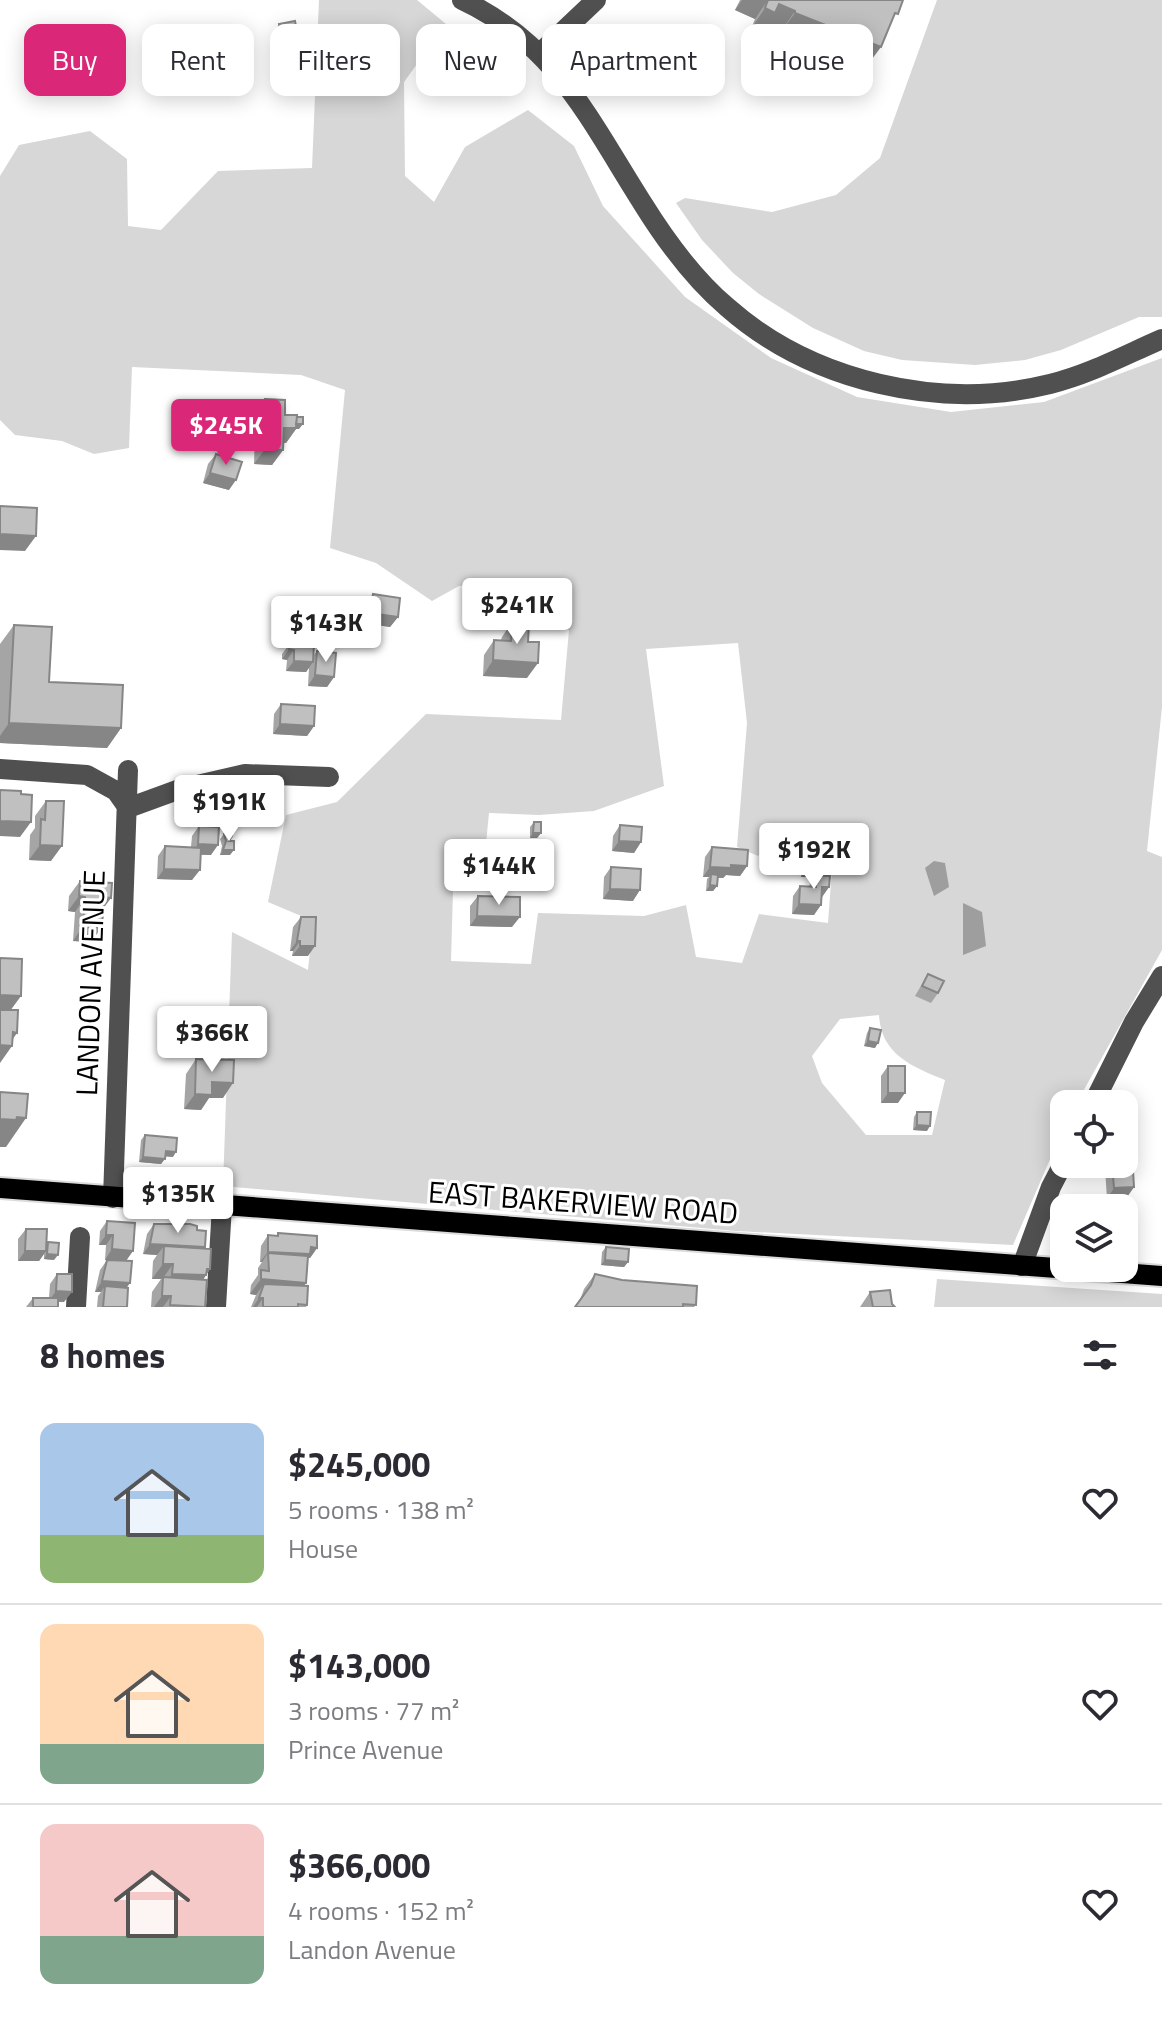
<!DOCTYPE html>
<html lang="en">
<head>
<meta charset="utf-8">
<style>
	body { margin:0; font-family:"Titillium Web",sans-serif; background:#f7f7f7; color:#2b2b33; height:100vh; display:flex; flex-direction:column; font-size:30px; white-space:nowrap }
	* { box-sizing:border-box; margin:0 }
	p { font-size:26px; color:#7c7c81 }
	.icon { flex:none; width:44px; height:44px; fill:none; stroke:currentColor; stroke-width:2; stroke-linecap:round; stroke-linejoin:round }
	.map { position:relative; height:1307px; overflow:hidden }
	.drawer { display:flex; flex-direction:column; background:#fff; flex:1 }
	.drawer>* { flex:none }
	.hud { position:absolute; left:24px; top:24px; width:1114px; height:72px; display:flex; gap:16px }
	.controls { position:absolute; left:1050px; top:1090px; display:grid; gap:16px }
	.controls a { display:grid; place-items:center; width:88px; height:88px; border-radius:16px; background:#fff; box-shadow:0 4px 20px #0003; font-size:40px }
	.price { position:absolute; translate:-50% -68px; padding:0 18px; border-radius:8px; background:#fff; color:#222; font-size:26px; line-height:52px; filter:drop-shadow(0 2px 4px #0008) }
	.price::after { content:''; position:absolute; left:50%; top:48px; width:24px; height:18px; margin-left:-12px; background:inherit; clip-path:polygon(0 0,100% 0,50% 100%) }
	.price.selected { background:#db2777; color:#fff }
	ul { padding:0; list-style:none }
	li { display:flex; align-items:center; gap:24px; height:200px; padding:0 40px }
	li+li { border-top:2px solid #e1e1e2 }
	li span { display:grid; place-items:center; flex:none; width:224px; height:160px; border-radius:16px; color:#555 }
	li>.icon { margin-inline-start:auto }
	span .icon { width:96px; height:96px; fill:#fffc; stroke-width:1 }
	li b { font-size:34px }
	h2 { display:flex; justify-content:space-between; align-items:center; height:96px; padding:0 40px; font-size:34px }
	.chip { padding:0 28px; border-radius:16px; background:#fff; box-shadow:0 4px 20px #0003; font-size:28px; line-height:72px }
	.chip.selected { background:#db2777; color:#fff }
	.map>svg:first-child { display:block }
</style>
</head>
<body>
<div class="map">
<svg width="1162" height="1307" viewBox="0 0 1162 1307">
	<rect width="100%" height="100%" fill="#fff"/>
	<path fill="#d7d7d7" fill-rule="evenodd" d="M319,0H417L446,24L404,82L405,176L434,202L465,147L528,110L574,146L603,206L685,297L771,358L857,397L951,412L1044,402L1162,358V707L1147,851L1162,857V950L1076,1104H1064V1127L1013,1245L736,1231L223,1186L232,932L308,970L313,921L268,902L286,815L337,802L426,714L561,720L569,630L524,626L493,583L459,586L432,601L376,563L330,548L345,390L301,375L132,367L129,448L94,454L62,441L15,435L0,420V176L19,145L90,131L127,159L128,226L161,230L218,171L312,168ZM738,643L747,723L737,847L758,856L775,838L834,842L828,923L759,914L742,963L696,957L686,905L644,916L538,913L531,964L451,961L453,890L482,884L489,813L539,815L594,811L664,786L646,649ZM879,1015C881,1055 913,1067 945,1080L932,1135H866L822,1083L812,1056L840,1019Z
		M937,0H1162V317H1139L1061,350L1025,360L975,365L902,360L864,351L813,328L759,294L733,273L702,240L676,203L685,198L772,212L836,195L880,158Z
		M937,1279L1162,1294V1307H934Z"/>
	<path fill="#9e9e9e" d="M934,861L945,863L949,887L934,896L925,868Z
		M963,903L982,912L986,946L963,955Z"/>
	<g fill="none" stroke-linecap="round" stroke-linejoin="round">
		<g stroke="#dbdbdb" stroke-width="24">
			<path id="major" d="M0,1188L1162,1276"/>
		</g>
		<path stroke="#505050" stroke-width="20" d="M462,0C556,44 590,121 643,204C666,241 694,279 727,307C812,382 940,411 1050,384C1090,374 1125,355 1162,339
			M540,53L596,0
			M0,769L87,775L116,791L128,808L180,789L245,774L329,777
			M1093,1104L1134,1022L1162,976
			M113,1198L128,770
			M1022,1266L1051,1187L1064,1162
			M76,1307L80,1237
			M216,1307L222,1206"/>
		<use href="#major" stroke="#000" stroke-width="20"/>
	</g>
	<path fill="#a5a5a5" d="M740,0H903L866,67L780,33L781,31L767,24L761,33L751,29L755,19L735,10Z
		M279,24L293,36L278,39L276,29Z
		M265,399L285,415L299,429H296L286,443H283V450L272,465L254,464L255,433H253L254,415Z
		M216,454L229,490L203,483L208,464Z
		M479,590L500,620L471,618L472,600Z
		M373,594L398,617L390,627L363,623L366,605Z
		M512,622L527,678L483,676L484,655L494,640H501L502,637Z
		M14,625L49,682L121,728L107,748L0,743V644Z
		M295,630L319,641L314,648V655L317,651L334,677L327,687L308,686L309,668L306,672L286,671L287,660L282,659V654L288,646V640Z
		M281,704L314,726L307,736L273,734L274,714Z
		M46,801L51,861L29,860L30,835L35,828V816Z
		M534,822L541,833L537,838H530V827Z
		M620,825L641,842L634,853L612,851L613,836Z
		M199,826L211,855H200L192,880L157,879L158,856L165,846L191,847L192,836Z
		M224,834L229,841L230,855H220L222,846L220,839Z
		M521,841L533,847L540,863L533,873L508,872V856L516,846H517Z
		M799,842L820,867L812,877H801V873L783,872V855L791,845H797Z
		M712,847L747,866L740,876L726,875L723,878H718L717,886L713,891H706L707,879L709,877H703L705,857Z
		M611,867L633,901L603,899L604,877Z
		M816,875L829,887L822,897L814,915L792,914L793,896L800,886H809Z
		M80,881L103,909L102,927L91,942L73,941L75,912L68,911L69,896Z
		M478,896L512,927L470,926V906Z
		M301,917L308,956H292L293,951H290L293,927Z
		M928,974L938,993L931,1003L915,996Z
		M870,1028L875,1048L864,1046L867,1033Z
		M196,1059L223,1098H209L201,1110L184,1109L186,1074Z
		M888,1066L898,1103H881V1076Z
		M917,1112L927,1131L913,1130L914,1117Z
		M145,1135L173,1157L165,1156L161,1164L139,1162L141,1140Z
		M1099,1164H1124L1134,1187L1127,1197L1107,1199L1105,1168H1099Z
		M107,1221L126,1261L127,1307H97L98,1296L101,1292H95L100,1270L107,1260H118H105L106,1245H99L100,1231Z
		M154,1224L197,1230L205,1247L210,1269L203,1280L205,1307H151L152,1292L161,1279H152L153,1261L157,1255L143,1254L147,1234Z
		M26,1229L47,1244L48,1242L54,1260L44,1259V1254L39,1261H18V1239Z
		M278,1233L317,1248L310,1258H308L304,1286L307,1305L306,1307H251L256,1295L250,1294L251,1285L258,1275V1268L262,1262H260L261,1246L268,1235L276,1236Z
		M606,1247L628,1262L624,1267L601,1265L602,1252Z
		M57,1274L64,1302H58V1307H26L33,1298H49L50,1284Z
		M595,1274L696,1305L694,1307H575L580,1300L584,1289Z
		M870,1292L892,1304L895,1307H860Z"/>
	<path fill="#868686" d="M742,0H768L755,19L735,10Z
		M779,4L795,11L781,31L767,24L761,33L751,29L765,8Z
		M795,13L881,47L866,67L780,33Z
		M297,31L293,36L278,39L281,34Z
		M264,418H266L255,433H253Z
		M294,424H303L299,429H296L286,443H273L284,428Z
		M265,449L283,450L272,465L254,464Z
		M210,473L236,480L229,490L203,483Z
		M0,534L36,536L25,551L0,550Z
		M478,608L507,610L500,620L471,618Z
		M370,613L398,617L390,627L363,623Z
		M295,641H319L312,652L293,651L287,660L282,659Z
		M493,660L538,663L527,678L483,676Z
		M294,661L313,662L306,672L286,671Z
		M315,675L334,677L327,687L308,686Z
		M9,723L121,728L107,748L0,743V736Z
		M280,724L314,726L307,736L273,734Z
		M0,821L31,822L20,837L0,836Z
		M533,833H541L537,838H530Z
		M619,841L641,842L634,853L612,851Z
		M198,844L218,845L211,855L191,854Z
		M40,845L62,846L51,861L29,860Z
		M223,850H234L230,855H220Z
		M515,862L540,863L533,873L508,872Z
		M790,862H808L801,873L783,872Z
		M731,865L747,866L740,876L726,875L723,878L711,877V874L709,877H703L710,867Z
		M808,867H820L812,877H801Z
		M164,869L200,870L192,880L157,879Z
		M710,885L717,886L713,891H706Z
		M822,887H829L822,897Z
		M610,889L640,890L633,901L603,899Z
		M79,896L85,897L75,912L68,911Z
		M104,897L111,898L100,913Z
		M799,904L821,905L814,915L792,914Z
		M477,916L520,917L512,927L470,926Z
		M83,926L102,927L91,942L73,941Z
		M297,941H300L293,951H290Z
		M300,946H315L308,956H292Z
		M0,995L21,996L10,1011H0Z
		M13,1032L17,1033L8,1046H12L0,1063V1045Z
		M868,1041L878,1043L875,1048L864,1046Z
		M212,1082L233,1083L223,1098H209L201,1110L184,1109L195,1094Z
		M888,1093H905L898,1103H881Z
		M17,1117L26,1118L6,1147H0V1119Z
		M917,1125L930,1126L927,1131L913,1130Z
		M166,1151L176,1152L173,1157L162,1156Z
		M143,1157L165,1159L161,1164L139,1162Z
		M1102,1164H1107L1105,1168H1099Z
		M1134,1187L1127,1197L1107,1199L1114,1188Z
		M106,1235H113L106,1245H99Z
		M150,1244L205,1247L164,1246L157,1255L143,1254Z
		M311,1247L317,1248L310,1258L268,1253L262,1262H260L268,1252Z
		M112,1249L133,1251L126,1261L105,1260Z
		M25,1251H46L39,1261H18Z
		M47,1254L58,1255L54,1260L44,1259Z
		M605,1260L628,1262L624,1267L601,1265Z
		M163,1264H173L163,1278V1277L161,1279H152Z
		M207,1269H210L196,1290L162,1289L172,1274Z
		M261,1279L306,1283L296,1298L264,1284L256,1295L250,1294Z
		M102,1281L130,1283L123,1293L105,1286L101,1292H95Z
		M56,1291L72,1292L64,1302L49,1301Z
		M162,1296H171L163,1307H154Z
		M259,1298H263L257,1307H253Z"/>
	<path fill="#c0c0c0" stroke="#868686" stroke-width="2" d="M768,0H903L898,14L895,13L881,47L795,13V11L779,4L775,13L765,8Z
		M295,21L297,31L281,34L279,24Z
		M265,399L285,400V415H297L296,428H284L283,450L265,449L266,418H264Z
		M297,417H303V424H296Z
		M216,454L242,462L236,480L210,473Z
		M0,506L37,508L36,536L0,534Z
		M479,590L508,592L507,610L478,608Z
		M373,594L400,598L398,617L370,613Z
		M512,622L529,623L528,642H539L538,663L493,660L494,640L511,641Z
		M14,625L52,627L49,682L123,685L121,728L9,723Z
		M295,630H319V641H295Z
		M290,644H314L313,662L294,661V650L289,649Z
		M317,651L336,653L334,677L315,675Z
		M281,704L315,706L314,726L280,724Z
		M0,790L21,791V794L32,795L31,822L0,821Z
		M46,801H64L62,846L40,845L41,819L45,820Z
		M534,822H541V833H533Z
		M620,825L642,827L641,842L619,841Z
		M199,826L219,827L218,845L198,844Z
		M228,832L232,836L229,841H234V850H223L226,841L224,834Z
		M521,841L534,842L533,847H541L540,863L515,862L516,846H521Z
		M799,842L820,843V867H808V862H790L791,845H798Z
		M165,846L201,848L200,870L164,869Z
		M712,847L748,850L747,866L731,865V868L710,867Z
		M611,867L641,869L640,890L610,889Z
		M711,874L718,875L717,886L710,885Z
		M816,875L830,876L829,887H822L821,905L799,904L800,886L816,887Z
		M80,881L112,883L111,898L104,897L102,927L83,926L85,897L79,896Z
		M478,896L520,897V917L477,916Z
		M301,917H316L315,946H300V941H297Z
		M0,958L22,959L21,996L0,995Z
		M928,974L944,981L938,993L922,986Z
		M0,1010H18L17,1033L13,1032L12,1046L0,1045Z
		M870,1028L881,1030L878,1043L868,1041Z
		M196,1059L234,1060L233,1083L212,1082V1095L195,1094Z
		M888,1066H905V1093H888Z
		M0,1092L28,1094L26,1118L17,1117L16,1120L0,1119Z
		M917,1112H931L930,1126L917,1125Z
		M145,1135L177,1138L176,1152L166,1151L165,1159L143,1157Z
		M1124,1138H1131L1134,1187L1114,1188L1112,1164H1124Z
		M107,1221L135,1223L133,1251L112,1249L113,1235H106Z
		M154,1224H190L197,1226V1230L206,1231L205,1247L150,1244Z
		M26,1229H47L46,1251H25Z
		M278,1233L317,1236V1248L311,1247L310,1254L268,1252V1235L278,1236Z
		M48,1242L59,1243L58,1255L47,1254Z
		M164,1246L211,1249L210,1269H207L206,1275L172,1274L173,1264H163Z
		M606,1247L629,1249L628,1262L605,1260Z
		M268,1253L308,1256L306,1283L261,1279V1270L269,1271Z
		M107,1260L132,1261L130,1283L102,1281Z
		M57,1274H72V1292L56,1291Z
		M595,1274L622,1280L697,1286L696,1305L683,1304V1307H575L591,1285Z
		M163,1277L207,1280L205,1307L170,1305L171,1296H162Z
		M264,1284L308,1286L307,1305L298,1304V1307H263V1298H259Z
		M105,1286L128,1288L127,1307H103Z
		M890,1290L892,1304L895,1307H873L870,1292Z
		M33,1298H58V1307H33Z"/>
	<g text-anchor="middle" stroke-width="6" stroke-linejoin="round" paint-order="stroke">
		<g font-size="30" fill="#000" stroke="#fff">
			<text transform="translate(91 983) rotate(-88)" y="10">LANDON AVENUE</text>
			<text transform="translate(583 1203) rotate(4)" y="10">EAST BAKERVIEW ROAD</text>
		</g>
	</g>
</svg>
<div class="controls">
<a><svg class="icon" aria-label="locate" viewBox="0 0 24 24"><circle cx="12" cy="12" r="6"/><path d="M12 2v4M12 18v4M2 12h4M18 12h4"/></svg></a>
<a><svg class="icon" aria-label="layers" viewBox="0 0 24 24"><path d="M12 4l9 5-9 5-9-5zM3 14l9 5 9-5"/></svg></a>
</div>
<b class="price selected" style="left:226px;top:467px">$245K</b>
<b class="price" style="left:517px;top:646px">$241K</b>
<b class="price" style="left:326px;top:664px">$143K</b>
<b class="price" style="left:229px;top:843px">$191K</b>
<b class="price" style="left:814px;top:891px">$192K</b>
<b class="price" style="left:499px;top:907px">$144K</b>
<b class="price" style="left:212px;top:1074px">$366K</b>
<b class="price" style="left:178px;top:1235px">$135K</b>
<div class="hud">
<a class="chip selected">Buy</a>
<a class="chip">Rent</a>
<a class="chip">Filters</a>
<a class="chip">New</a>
<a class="chip">Apartment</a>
<a class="chip">House</a>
</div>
</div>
<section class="drawer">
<h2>8 homes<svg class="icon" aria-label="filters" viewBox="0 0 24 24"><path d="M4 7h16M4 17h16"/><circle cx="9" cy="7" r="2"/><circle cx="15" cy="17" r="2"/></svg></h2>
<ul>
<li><span style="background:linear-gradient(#a9c7e8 70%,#8fb573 0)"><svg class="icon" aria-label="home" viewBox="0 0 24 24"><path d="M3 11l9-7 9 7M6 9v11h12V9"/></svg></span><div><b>$245,000</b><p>5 rooms · 138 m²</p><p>House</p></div><svg class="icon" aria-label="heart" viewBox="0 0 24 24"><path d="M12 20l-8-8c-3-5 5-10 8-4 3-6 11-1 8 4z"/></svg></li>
<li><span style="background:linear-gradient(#ffd9b3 75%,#7fa58c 0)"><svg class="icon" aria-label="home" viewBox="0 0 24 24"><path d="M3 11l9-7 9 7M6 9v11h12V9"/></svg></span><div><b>$143,000</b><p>3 rooms · 77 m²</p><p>Prince Avenue</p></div><svg class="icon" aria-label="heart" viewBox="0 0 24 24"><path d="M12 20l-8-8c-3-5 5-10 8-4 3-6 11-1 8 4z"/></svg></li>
<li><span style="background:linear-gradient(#f6c9c9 70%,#7fa58c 0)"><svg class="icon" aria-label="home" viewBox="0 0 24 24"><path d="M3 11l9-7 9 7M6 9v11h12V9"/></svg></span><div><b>$366,000</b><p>4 rooms · 152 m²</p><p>Landon Avenue</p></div><svg class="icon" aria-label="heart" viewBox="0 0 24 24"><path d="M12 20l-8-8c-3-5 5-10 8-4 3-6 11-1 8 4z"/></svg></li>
</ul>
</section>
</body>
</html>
